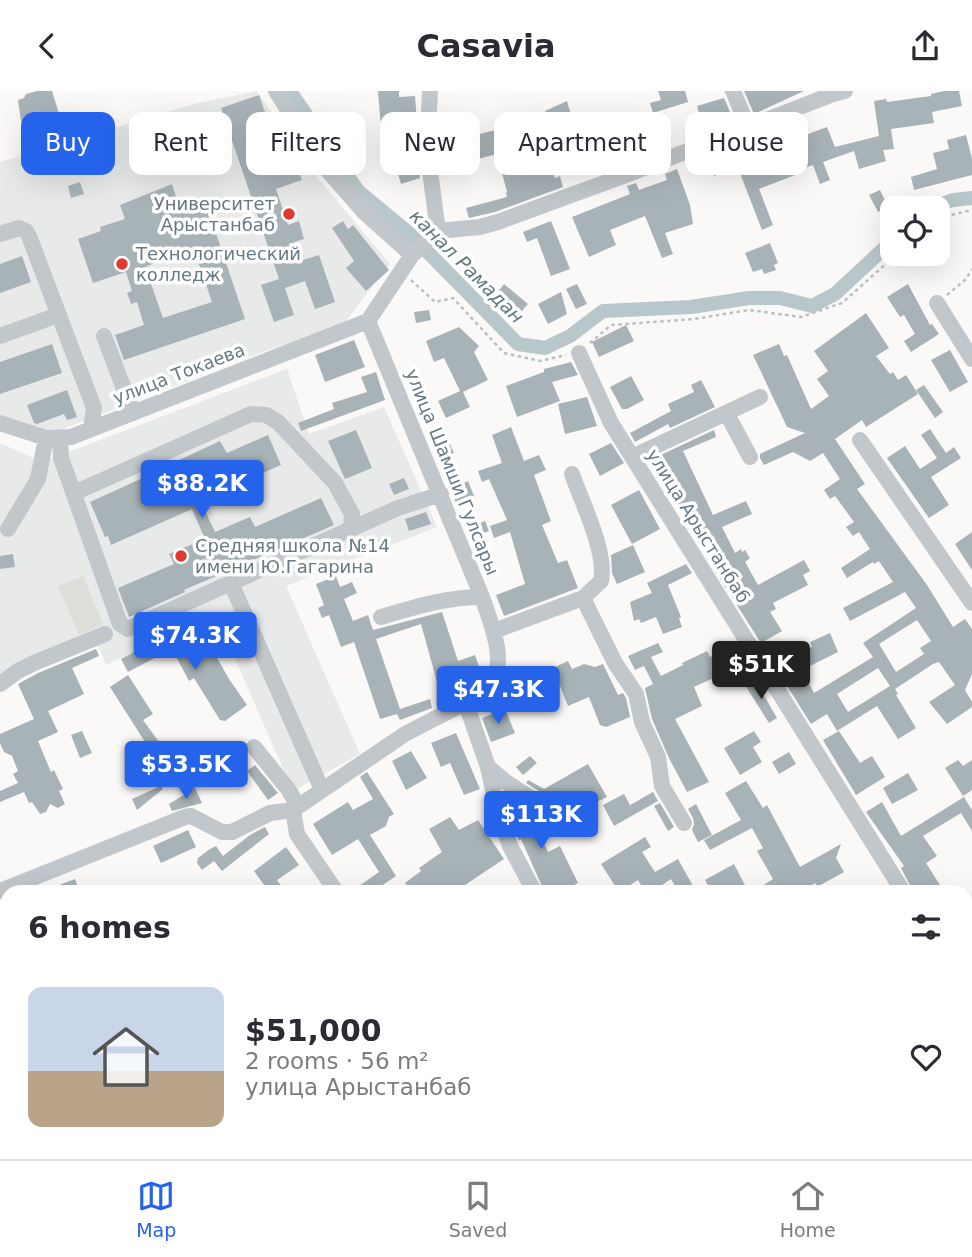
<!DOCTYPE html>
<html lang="en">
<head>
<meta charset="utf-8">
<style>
	body { margin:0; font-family:"DejaVu Sans",sans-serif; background:#f7f7f7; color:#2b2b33; height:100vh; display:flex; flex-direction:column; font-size:26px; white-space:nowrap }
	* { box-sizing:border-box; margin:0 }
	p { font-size:23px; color:#7c7c81 }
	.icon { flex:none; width:38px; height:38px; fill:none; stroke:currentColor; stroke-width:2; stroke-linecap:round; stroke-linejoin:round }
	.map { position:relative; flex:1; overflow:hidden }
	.side { position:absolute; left:0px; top:794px; width:973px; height:275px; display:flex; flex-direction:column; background:#fff; border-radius:21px 21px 0 0; box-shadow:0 7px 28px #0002 }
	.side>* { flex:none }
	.hud { position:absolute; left:21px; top:21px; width:931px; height:63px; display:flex; gap:14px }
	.controls { position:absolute; left:880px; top:105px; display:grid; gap:14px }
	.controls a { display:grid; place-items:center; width:70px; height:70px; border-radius:14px; background:#fff; box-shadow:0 7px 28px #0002; font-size:35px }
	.price { position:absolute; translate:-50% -60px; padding:0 16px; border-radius:7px; background:#2563eb; color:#fff; font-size:23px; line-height:46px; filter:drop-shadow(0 2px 4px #0008) }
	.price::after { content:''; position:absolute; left:50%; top:42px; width:21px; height:16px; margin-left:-10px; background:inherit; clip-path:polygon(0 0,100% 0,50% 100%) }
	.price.selected { background:#222; color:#fff }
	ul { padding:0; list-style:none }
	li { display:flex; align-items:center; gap:21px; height:175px; padding:0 28px }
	li span { display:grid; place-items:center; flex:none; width:196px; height:140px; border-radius:14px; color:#555 }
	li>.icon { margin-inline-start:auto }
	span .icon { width:84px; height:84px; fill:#fffc; stroke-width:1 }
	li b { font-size:30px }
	h2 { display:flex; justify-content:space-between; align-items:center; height:84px; padding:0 28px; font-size:30px }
	.tag { padding:0 24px; border-radius:14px; background:#fff; box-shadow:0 7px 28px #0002; font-size:24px; line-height:63px }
	.tag.selected { background:#2563eb; color:#fff }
	header { display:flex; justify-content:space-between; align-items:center; height:91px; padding:0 28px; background:#fff; font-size:32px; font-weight:700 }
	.dock { display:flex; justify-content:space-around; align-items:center; height:98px; border-top:2px solid #e1e1e2; background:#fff; font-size:19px; color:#7c7c81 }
	.dock a { display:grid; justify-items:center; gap:4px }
	.dock .selected { color:#2563eb }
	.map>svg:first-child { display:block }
</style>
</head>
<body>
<header><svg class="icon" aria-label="back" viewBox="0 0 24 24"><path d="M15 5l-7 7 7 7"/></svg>Casavia<svg class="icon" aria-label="share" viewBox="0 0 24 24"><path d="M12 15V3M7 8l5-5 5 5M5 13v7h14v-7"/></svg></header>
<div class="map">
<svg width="972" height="1068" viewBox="0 0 972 1068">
	<rect width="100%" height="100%" fill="#faf9f8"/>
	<path fill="#e8e9e9" d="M257,0L307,74L390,173L339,239L271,258L45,345L0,324V71L194,13Z
		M287,278L309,343L384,316L437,436L286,495L360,663L293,700L215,522L106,574L95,546L0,584V352L42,371Z"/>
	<path fill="#dbdfd7" d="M83,485L103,533L79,544L58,495Z"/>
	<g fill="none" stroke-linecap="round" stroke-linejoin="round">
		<path stroke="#b8c7c9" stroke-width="14" d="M290,0L358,100L410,143L518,253L545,257L570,245L603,220L691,216L749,207H780L812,215L835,203L892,150
			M931,117L953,109L972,107"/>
	</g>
	<path fill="#a8b3b7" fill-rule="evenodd" d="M37,0H52L63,36L67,35L70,46L37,55L30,33L21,30L18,9L24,7L26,3Z
		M378,0H399V6L415,5L417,31L391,33V36L381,37Z
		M658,0H685L688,11L653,22L650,12L661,9Z
		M744,0H804L754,23Z
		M944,0H959L962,15L932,21L934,32L891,38L894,58L883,59L886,70L859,78L854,60L823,71L830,89L820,93L813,74L794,81L795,84L759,98L773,134L762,139L738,77L792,56L784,36L794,32L800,46L827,36L835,56L879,45L874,10L886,8L887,11L931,5V3Z
		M259,4L282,70L294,66L302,89L276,98L288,134L299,130L304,148L294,151L300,170L319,164L335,211L315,218L305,190L285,197L294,224L274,231L261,194L279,188L221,17Z
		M724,7L734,30L704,42L697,15Z
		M567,10L573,31L553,39L545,20Z
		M522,26L524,32L528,33L534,48L540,46L555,87L560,85L563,96L495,121L469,127L466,117L507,106L506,102L507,101L497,63L455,74L449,51L495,39L494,36Z
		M966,44L972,68V84L914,99L911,86L937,78L933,62L949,58L947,49Z
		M730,59L737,77L714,85L708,68Z
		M418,74L420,87L401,93L397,79Z
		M677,78L690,114L693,133L665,142L673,163L662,167L645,125L610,139L616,154L589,166L572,126L630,103L627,95L636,92L639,99L667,89L665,83Z
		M80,91L84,103L71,107L68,95Z
		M172,93L179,115L204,107L245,228L124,269L115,244L144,234L137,211L131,213L127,202L132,200L126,181L93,192L78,148L101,140L100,136L125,128L120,114ZM193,156L212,211L163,227L145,176Z
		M880,99L888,116L878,121L869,104Z
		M343,130L348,138L353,134L389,179L366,200L346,177L354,170L332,137Z
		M551,130L570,178L551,185L537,147L527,151L523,141Z
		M770,152L778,172L774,174L776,179L764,183L762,178L753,181L745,162Z
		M22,165L31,191L0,202V173Z
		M504,193L528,213L521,221L497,202Z
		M577,193L587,213L576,218L566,198Z
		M908,193L930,234L932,233L939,243L911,261L904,250L915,243L904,224L900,226L887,206Z
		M561,201L567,223L548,233L538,213Z
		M429,219L431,229L416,232L414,221Z
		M866,222L889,257L876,265L890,283L893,281L898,289L906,284L918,303L866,336L862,329L835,348L865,393L857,398L927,494L953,536L965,528L972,538V583L965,599L972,611V616L947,633L929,611L955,594L939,571L933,573L895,598L898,603L896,604L916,637L898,648L877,615L837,640L827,623L811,633L774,574L812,556L810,551L830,542L838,561L802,579L814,602L873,566L863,552L916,517L905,501L850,530L843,517L893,491L879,470L874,473L873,471L847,487L841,477L870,458L859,441L853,445L846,436L854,431L835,405L830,408L824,399L840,388L823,362L810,370L793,361L764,374L760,367V363L805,342L787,336L753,264L779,253L784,265L787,264L811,318L829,305L817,288L828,280L814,260ZM917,529L931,550L920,557L924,563L896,581L879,553ZM878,577L890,595L848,621L837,603Z
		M626,234L634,250L599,266L592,251Z
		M459,236L479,255L474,261L488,289L463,301L470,316L446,327L438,310L460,300L444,267L434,271L426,250Z
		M354,249L365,276L325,291L315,264Z
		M52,253L62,282L0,303V271Z
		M950,259L968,291L950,301L931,269Z
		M571,271L578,284L552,291L560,310L517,326L506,295L544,281V278Z
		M376,281L385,309L301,340L298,332L334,318L332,312L367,301L361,286Z
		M631,285L644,309L627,318H622L610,296Z
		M701,289L715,316L670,337L668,333L635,351L630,342L671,320L668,313L694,301L691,294Z
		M924,294L943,321L935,327L916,299Z
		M67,299L77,326L67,329L64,323L37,333L34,332L27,314Z
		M587,306L597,335L565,343L558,313Z
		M511,336L524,370L539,364L546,379L534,384L551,430L542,434L558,472L567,469L578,497L504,525L496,504L525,493L510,441L494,447L490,435L507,429L489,388L482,391L478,380L502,372L492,344Z
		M930,338L946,362L954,356L961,367L931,386L949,414L929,427L887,367L905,355L920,378L937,367L921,344Z
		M356,339L372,377L345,388L328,350Z
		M714,339L716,346L683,360L713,424L746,410L752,423L722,436L735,462L741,458L742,461L745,459L750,467L745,471L758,494L804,469L810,480L803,484L808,494L773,512L776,518L770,521L782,540L761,552L712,475L715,473L699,442L696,444L682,419L680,420L668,392L664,394L652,368Z
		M268,344L281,374L200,409L215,441L250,426L255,436L321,407L334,434L184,499L185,501L129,526L118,497L174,473L169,463L205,448L192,418L111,454L108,445L105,446L90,411L156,381L165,401L179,379L175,371L220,350L227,362Z
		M447,347L454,362L438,369L432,353Z
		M611,352L624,372L600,385L589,363Z
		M404,387L409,398L394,404L389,393Z
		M468,390L474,405L456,412L450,398Z
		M639,399L660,438L632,453L611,414Z
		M426,421L431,433L409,440L405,428Z
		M485,430L489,440L472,447L468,437Z
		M972,441V479L955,453Z
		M633,454L645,481L617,493L612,482L611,464Z
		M13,463L15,476L0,478V465Z
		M686,473L692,482L668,494L681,526L679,527L682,536L663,543L656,526L641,532L639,528L634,530L630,511L652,502L647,492Z
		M336,485L340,496L352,491L357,502L344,508L353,530L368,524L373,539L442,521L458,570L475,564L483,587L482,590L472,593L467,580L437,591L421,533L376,548L400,618L430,608L432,617L400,629L397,623L380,628L354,551L341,556L329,524L322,527L318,517L324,514L316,493Z
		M171,541L177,543L187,560L207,549L229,588L247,614L225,630L220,629L194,587L189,590L173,560L167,564L166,561L128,581L121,568Z
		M658,552L663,561L651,566L661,585L683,574L682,572L707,560L710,566L718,563L721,571L717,578L720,584L694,596L702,615L675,628L709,691L687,701L669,667L652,628L645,597L653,593L644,575L635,579L628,565Z
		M96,558L99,565L72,577L84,603L48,620L58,641L38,650L51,681L54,679L63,698L59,700L65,713L58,717L50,713L46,721L40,723L32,711L29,712L24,701L0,711V700L18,692L13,683L18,680L12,665L4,661L0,652V643L34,628L18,593L38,582Z
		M568,570L572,578L584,573L595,576L603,573L618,604L623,602L626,607L630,626L606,636L600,634L589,606L568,615L553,577Z
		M128,584L153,623L143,629L162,655L152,662L110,596Z
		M755,589L777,627L769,632L745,594Z
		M505,618L515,642L491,651L482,627Z
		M82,640L92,662L80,667L71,644Z
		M754,640L761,651L753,656L762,671L740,684L724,657Z
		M839,640L860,672L872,665L885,686L856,704L823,649Z
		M456,642L480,698L464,704L450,672L441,676L431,652Z
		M411,660L427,687L406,699L392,670Z
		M789,661L796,673L779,683L772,671Z
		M182,665L191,677L184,683L174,671Z
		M530,665L537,672L523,684L516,676Z
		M958,669L963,675L972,669V699L963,705L945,677Z
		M588,673L607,706L571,723L559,713L554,700L550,707L526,692L528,689L544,698Z
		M255,674L278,702L268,709L247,680Z
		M367,681L394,723L389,726L386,735L370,744L396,785L371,802H349L379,781L358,748L332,764L313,733L348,711L353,719L373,708L360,686Z
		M908,682L918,699L892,713L883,697Z
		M746,690L763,717L767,714L800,776L841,753L836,767L844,781L817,796L815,792L800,802H784L780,795L770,802H751L773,788L757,760L763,757L752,737L710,759L704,749L741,729L725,702Z
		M161,695L163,698L137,719L132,708Z
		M195,697L202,712L172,720L169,713Z
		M653,701L658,710L614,735L603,714L624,703L630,714Z
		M964,706L972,719V740L961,722L923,745L937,765L926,772L940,794L929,802H914L901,777L904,775L866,721L882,711L901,745Z
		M512,707L536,723L538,731L535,732L548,761L560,755L578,792L558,802H545L521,748L519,749L506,709Z
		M660,712L674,736L668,740L654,715Z
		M696,713L712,744L698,751L692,739L694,733L693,727L688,718Z
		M450,726L459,739L478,729L504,768L462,796L465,802H412L405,792L421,780L419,777L442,761L429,738Z
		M265,736L269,743L222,780L214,770L202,779L197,772L198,767L210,758L216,755L223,765L250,744Z
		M188,739L196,756L161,772L153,755Z
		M645,746L651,756L642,761L655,781L678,768L693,795L679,802L671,788L650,802H646L638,789L619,801L601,773Z
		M286,756L299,774L277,789L286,802H270L254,780Z
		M734,773L749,802H712L705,789Z
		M75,788L80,802H41V801Z"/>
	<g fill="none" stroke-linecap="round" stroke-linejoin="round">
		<g stroke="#b2babc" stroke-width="22">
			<path id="major" d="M966,971L972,966
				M826,1068L833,1062"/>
		</g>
		<path stroke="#bbc0c2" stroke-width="2.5" stroke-dasharray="3.5 3.5" stroke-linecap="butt" d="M938,127L972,119
			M411,189L435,211L453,207L504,262L540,270L566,264
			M947,204L966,188L972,178
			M590,252L611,234L694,228L749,219L801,226L842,212L897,163"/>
		<path stroke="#c1c7ca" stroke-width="16" d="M276,0L322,73L364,121L412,164
			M430,0L427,58L438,140
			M733,0L748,36
			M0,143L19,137L26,140L29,145L94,317L91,338
			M937,212L972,268
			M368,230L412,164L438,140L480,136L498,131L626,84L833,3L845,0
			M0,245L58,224
			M104,245L133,322
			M579,262L611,332L904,802
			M727,323L750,366
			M0,332L46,347L71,346L368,230
			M60,347L61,367L120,533L128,538L398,417L441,403
			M860,349L972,512
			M632,366L760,306
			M74,402L251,323L266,324L278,331L335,392L352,423L351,438
			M8,438L38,388L46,347
			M231,492L322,699
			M583,507L615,572L636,603L642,631L658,666L662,695L684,732
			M381,526C415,516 446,506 482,506
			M494,540L583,507L601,490C607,461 582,412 572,383
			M0,593L18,580L34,572L105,543
			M466,613L488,676L497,718L510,755L535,802
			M254,656L288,698L298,715
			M488,676L506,691L561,727
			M293,719L405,643L488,600C509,573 492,535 482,506L368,230
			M293,719L297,743L337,802
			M0,800L185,726L191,725L222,741H232L270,722L293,719
			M966,902L972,911
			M0,1059L19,1068
			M536,1062L541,1068
			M864,1062L867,1068
			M67,1068L69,1062
			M181,1068L182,1062
			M275,1068L276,1062"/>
		<use href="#major" stroke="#fff" stroke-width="19"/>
	</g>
	<g fill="#e13a31" stroke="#fff" stroke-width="2.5">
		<circle cx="289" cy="123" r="7"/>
		<circle cx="122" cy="173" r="7"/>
		<circle cx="181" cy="465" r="7"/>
	</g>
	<g text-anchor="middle" stroke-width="7" stroke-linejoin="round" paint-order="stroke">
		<g font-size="18" fill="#657a82" stroke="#fff" text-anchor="start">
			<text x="275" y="119" text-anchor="end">Университет<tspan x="275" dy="21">Арыстанбаб</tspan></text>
			<text x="136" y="169">Технологический<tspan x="136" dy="21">колледж</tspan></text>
			<text x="195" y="461">Средняя школа №14<tspan x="195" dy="21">имени Ю.Гагарина</tspan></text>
		</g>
		<g font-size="18" fill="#657a82" stroke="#fff">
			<text transform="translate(179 283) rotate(-21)" y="6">улица Токаева</text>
			<text transform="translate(452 381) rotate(68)" y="6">улица Шамши Гулсары</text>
			<text transform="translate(698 435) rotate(58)" y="6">улица Арыстанбаб</text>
		</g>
		<g font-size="19" font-style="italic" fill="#60797c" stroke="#fff">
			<text transform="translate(467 175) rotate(45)" y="7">канал Рамадан</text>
		</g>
	</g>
</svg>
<div class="controls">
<a><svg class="icon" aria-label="locate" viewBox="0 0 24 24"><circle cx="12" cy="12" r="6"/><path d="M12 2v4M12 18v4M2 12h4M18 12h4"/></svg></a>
</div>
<b class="price" style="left:202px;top:429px">$88.2K</b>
<b class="price" style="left:195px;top:581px">$74.3K</b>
<b class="price selected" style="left:761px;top:610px">$51K</b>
<b class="price" style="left:498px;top:635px">$47.3K</b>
<b class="price" style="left:186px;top:710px">$53.5K</b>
<b class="price" style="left:541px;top:760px">$113K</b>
<div class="hud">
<a class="tag selected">Buy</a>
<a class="tag">Rent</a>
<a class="tag">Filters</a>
<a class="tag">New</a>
<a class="tag">Apartment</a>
<a class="tag">House</a>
</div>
<section class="side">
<h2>6 homes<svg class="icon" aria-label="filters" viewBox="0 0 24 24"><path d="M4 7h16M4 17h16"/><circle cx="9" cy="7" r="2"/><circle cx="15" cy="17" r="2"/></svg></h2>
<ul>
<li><span style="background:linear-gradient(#c9d6e8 60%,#b9a48a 0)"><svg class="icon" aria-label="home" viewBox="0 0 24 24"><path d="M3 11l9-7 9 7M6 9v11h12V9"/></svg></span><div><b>$51,000</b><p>2 rooms · 56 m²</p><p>улица Арыстанбаб</p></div><svg class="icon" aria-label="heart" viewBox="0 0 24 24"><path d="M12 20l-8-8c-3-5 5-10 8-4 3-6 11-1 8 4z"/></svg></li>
</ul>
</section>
</div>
<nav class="dock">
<a class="selected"><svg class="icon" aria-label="map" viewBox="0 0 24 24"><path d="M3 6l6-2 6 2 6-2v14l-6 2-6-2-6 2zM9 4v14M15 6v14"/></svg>Map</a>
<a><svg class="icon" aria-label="saved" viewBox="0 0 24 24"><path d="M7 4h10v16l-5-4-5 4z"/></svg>Saved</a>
<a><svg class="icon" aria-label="home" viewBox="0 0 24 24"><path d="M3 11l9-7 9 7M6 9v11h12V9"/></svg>Home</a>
</nav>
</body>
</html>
